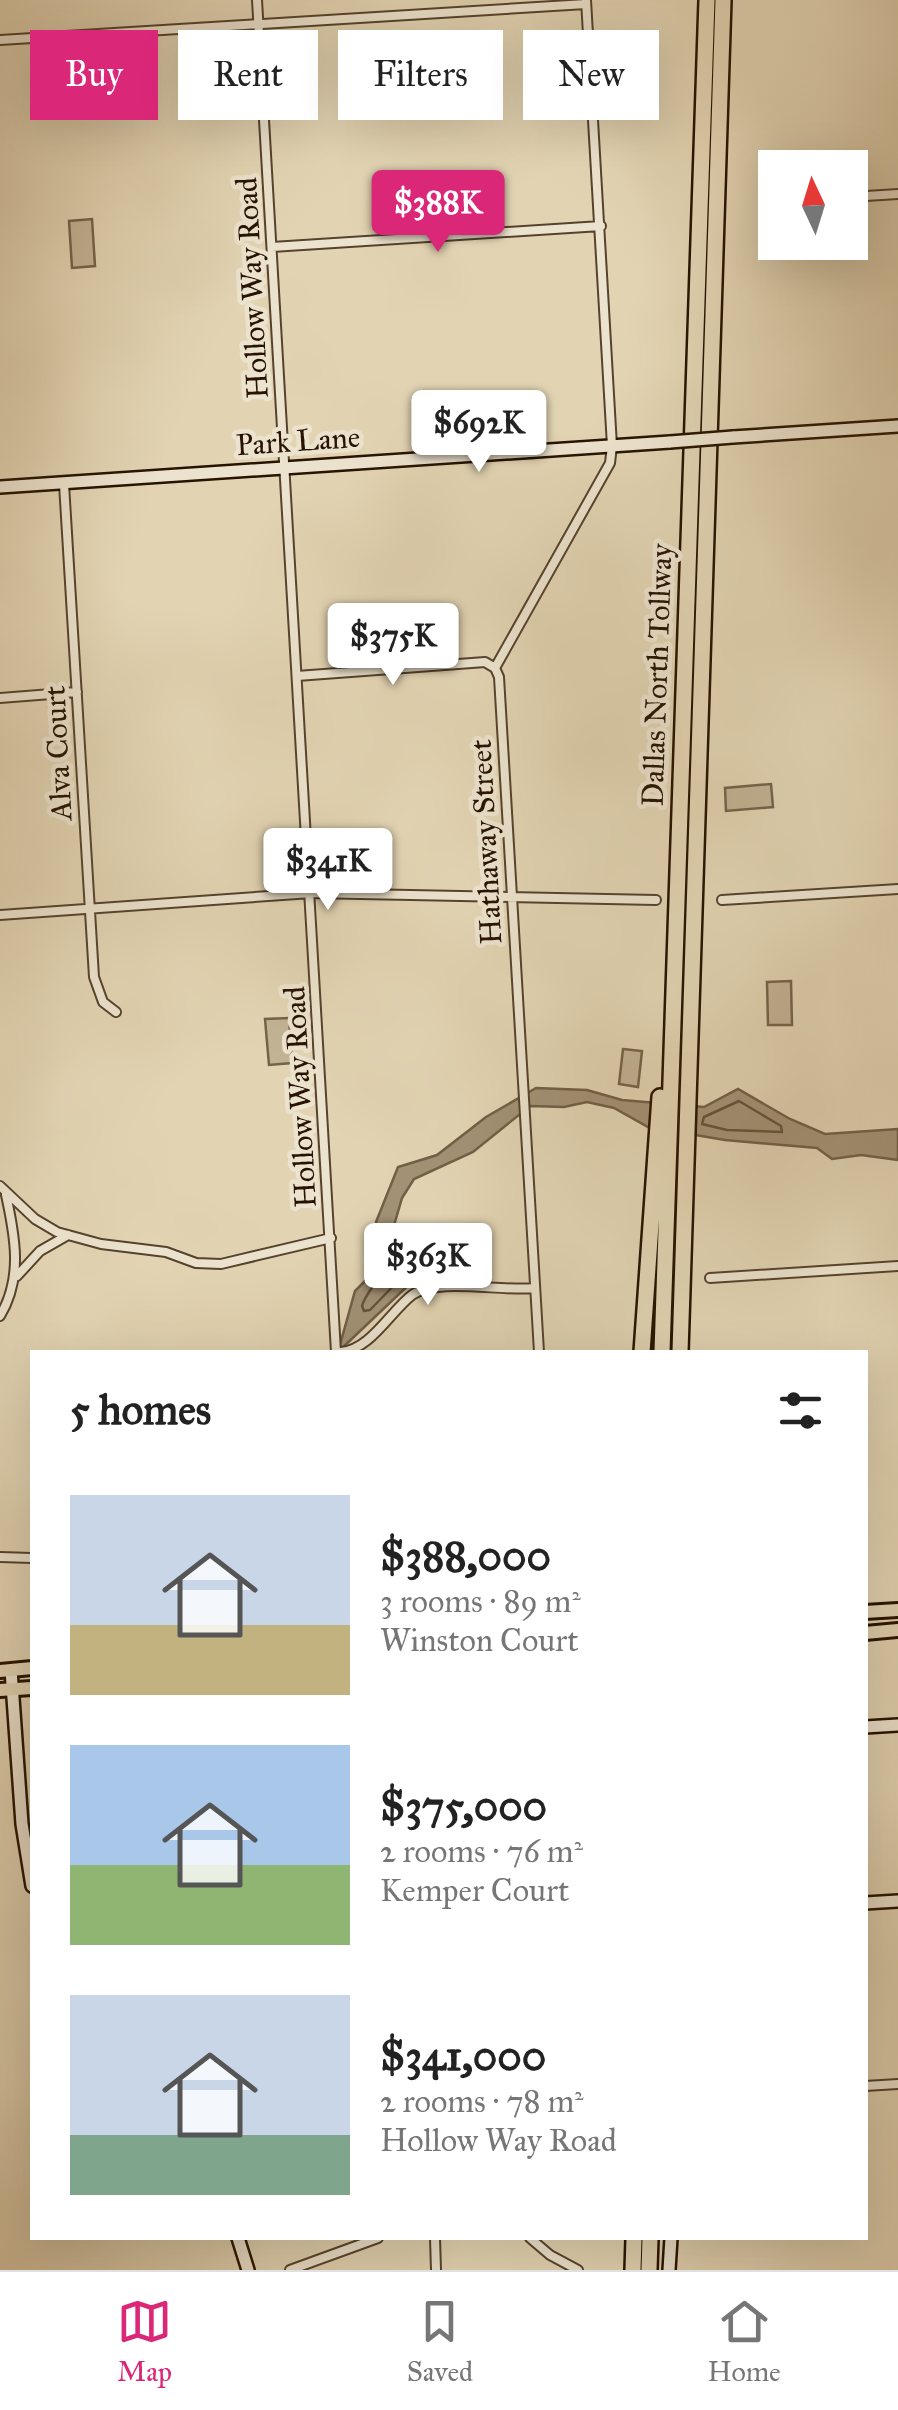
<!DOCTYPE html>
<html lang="en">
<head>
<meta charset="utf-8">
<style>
	body { margin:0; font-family:"IM FELL Great Primer",serif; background:#f2f2f2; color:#222; height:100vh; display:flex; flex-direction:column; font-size:38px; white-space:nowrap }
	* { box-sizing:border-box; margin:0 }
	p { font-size:32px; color:#767676 }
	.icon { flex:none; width:55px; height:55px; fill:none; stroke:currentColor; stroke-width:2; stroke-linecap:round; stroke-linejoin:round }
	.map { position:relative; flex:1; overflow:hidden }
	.panel { position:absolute; left:30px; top:1350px; width:838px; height:890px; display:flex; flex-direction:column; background:#fff; border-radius:0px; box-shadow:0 10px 40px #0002 }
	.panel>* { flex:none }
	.banner { position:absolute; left:30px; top:30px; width:840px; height:90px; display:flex; gap:20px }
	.needle { width:65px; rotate:356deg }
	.fabs { position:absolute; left:758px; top:150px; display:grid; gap:20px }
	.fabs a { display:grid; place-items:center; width:110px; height:110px; border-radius:0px; background:#fff; box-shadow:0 10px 40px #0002; font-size:50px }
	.price { position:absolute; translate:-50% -85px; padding:0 22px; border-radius:10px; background:#fff; color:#222; font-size:32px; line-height:65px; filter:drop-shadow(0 2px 5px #0008) }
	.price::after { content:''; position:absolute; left:50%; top:60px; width:30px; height:22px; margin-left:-15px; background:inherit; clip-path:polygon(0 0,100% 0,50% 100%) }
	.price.current { background:#db2777; color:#fff }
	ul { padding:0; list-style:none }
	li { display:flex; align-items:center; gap:30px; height:250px; padding:0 40px }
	li span { display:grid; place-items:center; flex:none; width:280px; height:200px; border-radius:0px; color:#555 }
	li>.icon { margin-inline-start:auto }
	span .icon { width:120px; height:120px; fill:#fffc; stroke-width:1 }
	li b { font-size:42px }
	h2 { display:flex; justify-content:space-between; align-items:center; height:120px; padding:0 40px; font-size:42px }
	.tag { padding:0 35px; border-radius:0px; background:#fff; box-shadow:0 10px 40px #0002; font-size:35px; line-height:90px }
	.tag.current { background:#db2777; color:#fff }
	.tab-bar { display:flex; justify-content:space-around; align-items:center; height:140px; border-top:2px solid #e0e0e0; background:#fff; font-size:28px; color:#767676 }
	.tab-bar a { display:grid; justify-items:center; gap:5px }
	.tab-bar .current { color:#db2777 }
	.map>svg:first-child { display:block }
</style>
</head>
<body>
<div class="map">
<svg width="898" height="2270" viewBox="0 0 898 2270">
	<rect width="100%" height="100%" fill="#e2d4b3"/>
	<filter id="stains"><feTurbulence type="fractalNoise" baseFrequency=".002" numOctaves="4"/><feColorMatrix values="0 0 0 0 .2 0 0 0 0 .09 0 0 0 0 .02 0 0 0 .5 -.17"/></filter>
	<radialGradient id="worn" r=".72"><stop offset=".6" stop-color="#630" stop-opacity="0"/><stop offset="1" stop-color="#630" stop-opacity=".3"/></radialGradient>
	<path fill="#c2b395" stroke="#74634a" stroke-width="2.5" d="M92,219L95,266L72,268L69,221Z
		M771,784L773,807L726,811L725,788Z
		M791,981L792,1025H768L767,982Z
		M289,1018L292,1063L269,1065L265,1019Z
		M623,1049L642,1051L638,1087L619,1084Z"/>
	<path fill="#a29276" stroke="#715f47" stroke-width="2.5" d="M536,1088L587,1090L622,1100L704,1107L738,1089L790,1119L825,1134L898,1129V1160L861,1155L832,1159L817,1148L725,1140L648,1127L614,1108L587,1102L564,1107L530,1106L473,1152L414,1179L402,1198L393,1229L398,1250L416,1278L338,1352L355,1291L373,1273L384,1245L376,1222L398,1167L437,1155L486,1117Z"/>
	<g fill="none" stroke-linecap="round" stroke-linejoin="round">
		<path stroke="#64523b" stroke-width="2.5" d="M739,1101L781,1126L782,1132L727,1130L702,1124L704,1117Z
			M391,1263L396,1265L401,1278L370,1310L364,1311L362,1306C364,1297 384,1270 391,1263Z"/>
		<g stroke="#56432d" stroke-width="12">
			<path id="street" d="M257,0L336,1352
				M0,40L586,4
				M850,197L898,194
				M771,202L775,201
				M272,247L601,226
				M64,484L94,977L103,1002L116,1012
				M297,676L485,662L495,668
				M0,698L77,692
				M722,900L898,889
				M0,915L311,893L656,900
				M0,1186L35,1219L57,1232L101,1244L166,1252L196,1263L221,1264L331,1238
				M17,1276L40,1251L68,1235
				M710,1278L898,1266
				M0,1316C23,1278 15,1236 6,1195
				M341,1352C370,1350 390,1312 412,1295C437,1277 502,1292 534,1288
				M539,1352L499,677L495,668L610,463L612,446L586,0
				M0,1557L32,1558
				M865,2086L898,2084
				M435,2238L436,2270
				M530,2238L550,2255L578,2270
				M290,2270L378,2238"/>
		</g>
		<g stroke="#271300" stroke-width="16">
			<path id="secondary" d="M733,437L898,426
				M0,487L670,442
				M11,1670L22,1824L32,1886
				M865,1727L898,1725
				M865,1903L898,1901
				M238,2238L248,2270
				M669,2270L671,2238"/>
		</g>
		<g stroke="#271300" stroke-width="18">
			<path id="primary" d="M865,1612L898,1610
				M865,1633L898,1630
				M0,1671L32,1668
				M0,1690L32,1688"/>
		</g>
		<g stroke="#271300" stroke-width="20">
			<path id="highway" d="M642,1352L660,1097
				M662,1352L707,0
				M680,1352L723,0
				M633,2270L634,2238
				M649,2270L650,2238"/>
		</g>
		<use href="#street" stroke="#ece3ce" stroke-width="8"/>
		<use href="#secondary" stroke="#ece3ce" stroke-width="11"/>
		<use href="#primary" stroke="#e2d4b3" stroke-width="12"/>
		<use href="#highway" stroke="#e2d4b3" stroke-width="15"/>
		<g stroke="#271300" stroke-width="16" stroke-linecap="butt">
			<path id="secondary-bridge" d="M670,442L733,437"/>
		</g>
		<use href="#secondary-bridge" stroke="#ece3ce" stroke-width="11"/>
	</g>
	<g text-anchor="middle" stroke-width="9" stroke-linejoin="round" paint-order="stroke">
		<g font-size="30" fill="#271300" stroke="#ece3ce">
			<text transform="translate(252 288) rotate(-93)" y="10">Hollow Way Road</text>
			<text transform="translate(298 441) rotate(-4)" y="10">Park Lane</text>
			<text transform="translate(657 675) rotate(-88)" y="10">Dallas North Tollway</text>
			<text transform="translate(58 753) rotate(-93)" y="10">Alva Court</text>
			<text transform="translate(486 842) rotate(-93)" y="10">Hathaway Street</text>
			<text transform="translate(300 1097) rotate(-93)" y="10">Hollow Way Road</text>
		</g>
	</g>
	<rect width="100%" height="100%" filter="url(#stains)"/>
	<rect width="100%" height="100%" fill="url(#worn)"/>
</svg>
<div class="fabs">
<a><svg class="needle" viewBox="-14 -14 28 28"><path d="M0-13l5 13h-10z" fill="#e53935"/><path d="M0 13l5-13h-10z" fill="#767676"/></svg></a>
</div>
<b class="price current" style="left:438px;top:255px">$388K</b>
<b class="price" style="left:479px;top:475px">$692K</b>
<b class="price" style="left:393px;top:688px">$375K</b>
<b class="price" style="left:328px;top:913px">$341K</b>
<b class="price" style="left:428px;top:1308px">$363K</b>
<div class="banner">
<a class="tag current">Buy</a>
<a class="tag">Rent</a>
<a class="tag">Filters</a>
<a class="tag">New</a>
</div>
<section class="panel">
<h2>5 homes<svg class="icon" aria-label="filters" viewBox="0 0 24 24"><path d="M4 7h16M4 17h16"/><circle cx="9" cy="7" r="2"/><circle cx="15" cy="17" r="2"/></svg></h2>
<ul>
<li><span style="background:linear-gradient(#c9d6e8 65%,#c2b280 0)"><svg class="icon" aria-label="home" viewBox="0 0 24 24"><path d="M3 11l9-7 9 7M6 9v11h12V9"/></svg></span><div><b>$388,000</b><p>3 rooms · 89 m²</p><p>Winston Court</p></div></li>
<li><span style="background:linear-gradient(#a9c7e8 60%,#8fb573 0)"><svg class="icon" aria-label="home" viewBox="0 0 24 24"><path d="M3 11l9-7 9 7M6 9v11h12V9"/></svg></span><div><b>$375,000</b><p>2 rooms · 76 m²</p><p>Kemper Court</p></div></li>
<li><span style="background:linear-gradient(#c9d6e8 70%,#7fa58c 0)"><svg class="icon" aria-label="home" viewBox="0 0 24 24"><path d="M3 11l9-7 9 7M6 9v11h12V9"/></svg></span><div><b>$341,000</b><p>2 rooms · 78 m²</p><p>Hollow Way Road</p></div></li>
</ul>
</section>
</div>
<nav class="tab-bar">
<a class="current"><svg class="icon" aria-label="map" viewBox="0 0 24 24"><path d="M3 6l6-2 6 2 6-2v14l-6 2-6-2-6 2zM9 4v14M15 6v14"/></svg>Map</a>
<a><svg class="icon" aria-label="saved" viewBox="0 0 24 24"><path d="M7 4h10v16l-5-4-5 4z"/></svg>Saved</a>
<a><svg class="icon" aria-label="home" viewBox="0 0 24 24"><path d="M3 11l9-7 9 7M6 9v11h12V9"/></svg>Home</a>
</nav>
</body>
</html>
